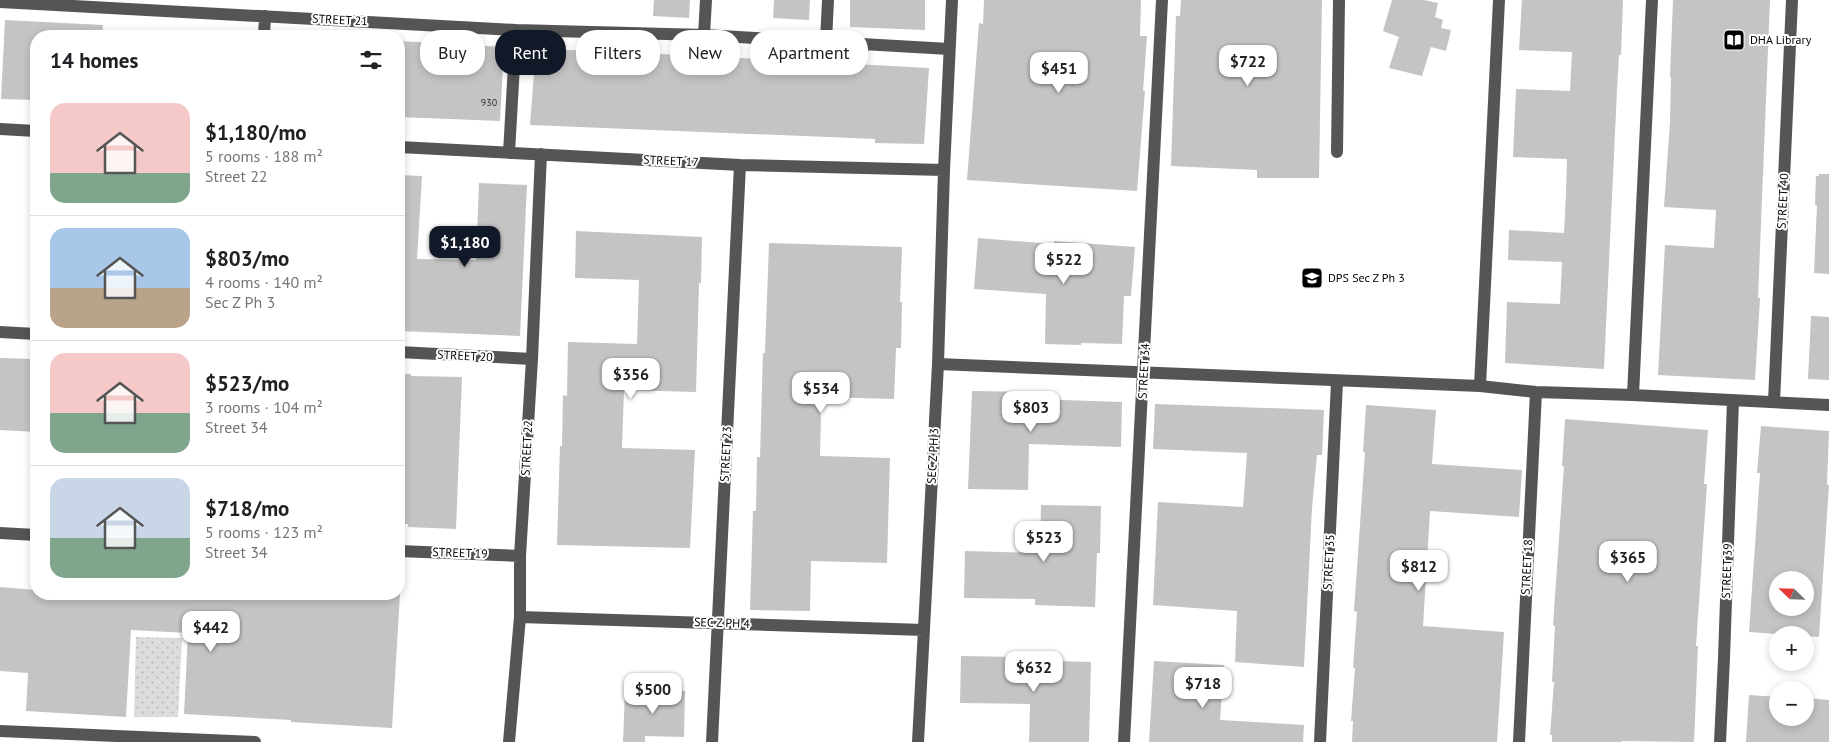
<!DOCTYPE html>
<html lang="en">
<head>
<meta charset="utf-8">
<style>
	body { margin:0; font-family:"PT Sans",sans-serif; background:#f2f2f2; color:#202124; height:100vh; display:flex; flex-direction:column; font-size:19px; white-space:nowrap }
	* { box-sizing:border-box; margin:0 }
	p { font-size:16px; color:#757577 }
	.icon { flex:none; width:28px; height:28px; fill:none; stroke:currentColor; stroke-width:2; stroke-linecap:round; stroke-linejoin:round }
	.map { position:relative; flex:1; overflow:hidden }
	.sheet { position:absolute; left:30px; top:30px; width:375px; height:570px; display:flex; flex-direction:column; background:#fff; border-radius:20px; box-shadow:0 2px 8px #0003 }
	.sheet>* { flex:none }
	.guide { position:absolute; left:420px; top:30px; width:475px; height:45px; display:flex; gap:10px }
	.needle { width:32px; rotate:293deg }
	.controls { position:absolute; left:1769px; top:571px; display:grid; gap:10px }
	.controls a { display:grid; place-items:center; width:45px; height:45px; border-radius:50%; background:#fff; box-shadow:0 2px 8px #0003; font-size:25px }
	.price { position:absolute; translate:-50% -42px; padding:0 11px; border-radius:10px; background:#fff; color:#222; font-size:16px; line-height:32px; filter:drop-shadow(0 1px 2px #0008) }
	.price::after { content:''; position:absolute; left:50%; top:30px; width:15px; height:11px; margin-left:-8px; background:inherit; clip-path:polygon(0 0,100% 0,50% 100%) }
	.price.active { background:#111827; color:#fff }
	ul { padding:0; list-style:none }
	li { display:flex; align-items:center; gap:15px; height:125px; padding:0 20px }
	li+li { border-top:1px solid #e0e0e0 }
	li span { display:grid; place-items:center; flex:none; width:140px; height:100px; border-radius:15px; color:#555 }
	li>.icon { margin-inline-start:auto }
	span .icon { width:60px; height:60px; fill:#fffc; stroke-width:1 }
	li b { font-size:21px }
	h2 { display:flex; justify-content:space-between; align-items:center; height:60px; padding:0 20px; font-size:21px }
	.tag { padding:0 18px; border-radius:20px; background:#fff; box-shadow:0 2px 8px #0003; font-size:18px; line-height:45px }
	.tag.active { background:#111827; color:#fff }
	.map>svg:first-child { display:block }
</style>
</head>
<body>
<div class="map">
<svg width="1829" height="742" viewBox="0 0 1829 742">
	<defs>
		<pattern id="grass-dots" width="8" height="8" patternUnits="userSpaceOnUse" patternTransform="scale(1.25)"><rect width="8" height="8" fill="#dcdcdc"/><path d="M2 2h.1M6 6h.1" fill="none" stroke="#bbb" stroke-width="1.8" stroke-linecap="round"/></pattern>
	</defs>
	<rect width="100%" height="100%" fill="#fff"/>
	<path fill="url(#grass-dots)" d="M136,637L182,638L178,717H134Z"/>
	<path fill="#c4c4c4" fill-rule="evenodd" d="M654,0H690L689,18L653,16Z
		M774,0H810L809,20L773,18Z
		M850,0H925V30L850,27Z
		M984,0H1141L1140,36H1147L1143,91H1145L1137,191L967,180L979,23L983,24Z
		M1181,0H1322L1319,178H1257V170L1171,166L1176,16H1180Z
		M1392,0H1424L1438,3L1435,17L1443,20L1441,28L1451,30L1446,51L1431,47L1422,76L1389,68L1399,37L1383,31Z
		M1522,0H1623L1621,55H1619L1617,90L1604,369L1505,363L1507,302L1560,304L1562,262L1508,260L1509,230L1564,233L1566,193L1567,159L1513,157L1516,89L1570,91L1572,52L1519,50Z
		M1673,0H1770L1758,298H1760L1755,380L1658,375L1665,245L1714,248L1716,210L1664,207L1670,122L1671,77H1670Z
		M5,20L103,25L102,36H36V100L1,99Z
		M399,41L504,47L500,121L399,117Z
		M536,48L660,55V54L685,55L929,68L924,144L875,143V139L828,137L530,125Z
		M1819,174H1829V274L1814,273L1817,205H1815L1816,176H1819Z
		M399,175L422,176L417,259L476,260L479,183L527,185L520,336L399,331Z
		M576,231L702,237L701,283H699L696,392L624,390L622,448L695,450L690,548L557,545L560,446H562L563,395L567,396L568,342L637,344L639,280L575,278Z
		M978,238L1054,244V241L1135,247L1131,296H1124L1122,344L1081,343V345L1045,344L1046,294L974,289Z
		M769,243L902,247L900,302H902L901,348H896L894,399L822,397L821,413L820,456L890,458L887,563L811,561L810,611L750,610L753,511H756L757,457H760L763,353H765Z
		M1811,316L1829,317V380L1808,379Z
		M0,358L36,359V432L0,430Z
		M399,374H411V376L462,377L456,529L408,527V524H399Z
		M972,391L1033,392V399L1122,402L1121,447L1029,444L1028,490L968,489Z
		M1155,404L1324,410L1322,455H1317L1312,508L1304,667L1235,662L1237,611L1153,605L1158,502L1243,507L1247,453L1153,449Z
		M1366,405L1436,410L1432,464L1522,470L1519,517L1430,511L1423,626L1504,632L1497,742H1352L1353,721H1351L1355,668H1353L1357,612L1354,611L1365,452H1363Z
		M1565,419L1708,430L1704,484H1707L1696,646H1698L1694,742L1622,741V742H1552V735H1550L1554,682H1552L1555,626L1553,625L1564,466H1562Z
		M1761,426L1829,431L1827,485H1829L1819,637L1749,632L1760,473H1757ZM1778,580H1805V608H1778Z
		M1041,505L1101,506L1100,553H1097L1095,607L1035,605V599L964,598L965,551L1040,553Z
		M0,587L36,590V594H400L392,728L291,722V720L184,714L188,633L131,630L126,717L26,711L28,673L0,671Z
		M961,656L1021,657V660L1091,662L1089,742H1029L1030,704L960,703Z
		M1154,661L1224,665L1220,720L1304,725L1303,742H1149Z
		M625,690L685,691L684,737L645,736V742H623Z
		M1749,695L1778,697V718H1805V698L1829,700V742H1746Z"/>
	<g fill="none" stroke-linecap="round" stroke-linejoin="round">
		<path stroke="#555" stroke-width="12" d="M0,2L516,30L704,35L949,49
			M704,35L706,0
			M264,36L265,16
			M826,41L828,0
			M0,129L36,131
			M399,147L740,165L944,170
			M1337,152L1339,0
			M509,153L516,30
			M0,332L36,334
			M399,352L532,359
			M938,364L1480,386L1536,392L1633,395L1829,405
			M1480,386L1499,0
			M1633,395L1652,0
			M1774,402L1792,0
			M0,533L36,535
			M399,551L520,556
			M520,617L924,630
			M0,731L255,742
			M509,742L520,617V556L532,359L541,154
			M712,742L740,165
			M918,742L938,364L944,170L952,0
			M1124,742L1162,0
			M1320,742L1337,382
			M1519,742L1536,392
			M1720,742L1724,658L1733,400"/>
	</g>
	<defs>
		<g id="library-square" transform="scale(1.125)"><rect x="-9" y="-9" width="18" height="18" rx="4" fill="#000" stroke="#fff"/><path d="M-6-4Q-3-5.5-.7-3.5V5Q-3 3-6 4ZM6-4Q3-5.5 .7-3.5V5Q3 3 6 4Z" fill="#fff"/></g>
		<g id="school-square" transform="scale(1.125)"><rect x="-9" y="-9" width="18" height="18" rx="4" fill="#000" stroke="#fff"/><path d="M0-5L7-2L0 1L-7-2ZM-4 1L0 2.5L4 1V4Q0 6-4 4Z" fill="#fff"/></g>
	</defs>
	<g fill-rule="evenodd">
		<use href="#library-square" x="1734" y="40"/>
		<use href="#school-square" x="1312" y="278"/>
	</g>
	<g text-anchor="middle" stroke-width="4" stroke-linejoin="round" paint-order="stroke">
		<g font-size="10" fill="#313131">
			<text x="489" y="106">930</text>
		</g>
		<g font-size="12" fill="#000" stroke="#fff">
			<text transform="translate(340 20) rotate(3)" y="4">STREET 21</text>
			<text transform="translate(671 161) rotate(3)" y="4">STREET 17</text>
			<text transform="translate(1783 201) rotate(-87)" y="4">STREET 40</text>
			<text transform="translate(465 356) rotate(3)" y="4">STREET 20</text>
			<text transform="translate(1144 371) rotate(-87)" y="4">STREET 34</text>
			<text transform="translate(527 448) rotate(-87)" y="4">STREET 22</text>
			<text transform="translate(726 454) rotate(-87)" y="4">STREET 23</text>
			<text transform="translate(933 456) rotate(-87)" y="4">SEC Z PH 3</text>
			<text transform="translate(460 553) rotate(2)" y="4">STREET 19</text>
			<text transform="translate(1329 562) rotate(-87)" y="4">STREET 35</text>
			<text transform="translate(1527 567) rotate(-87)" y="4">STREET 18</text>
			<text transform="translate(1727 571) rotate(-88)" y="4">STREET 39</text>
			<text transform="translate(722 623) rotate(2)" y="4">SEC Z PH 4</text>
		</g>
		<g font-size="12" fill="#000" stroke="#fff" text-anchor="start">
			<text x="1750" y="44">DHA Library</text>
			<text x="1328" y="282">DPS Sec Z Ph 3</text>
		</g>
	</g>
</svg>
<div class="controls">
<a><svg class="needle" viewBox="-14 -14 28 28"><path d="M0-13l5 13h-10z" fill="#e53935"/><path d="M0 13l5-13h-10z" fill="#757577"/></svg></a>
<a>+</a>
<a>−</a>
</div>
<b class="price" style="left:1248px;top:87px">$722</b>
<b class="price" style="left:1059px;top:94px">$451</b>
<b class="price active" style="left:465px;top:268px">$1,180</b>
<b class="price" style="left:1064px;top:285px">$522</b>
<b class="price" style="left:631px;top:400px">$356</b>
<b class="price" style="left:821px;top:414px">$534</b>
<b class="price" style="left:1031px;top:433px">$803</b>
<b class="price" style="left:1044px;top:563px">$523</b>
<b class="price" style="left:1628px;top:583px">$365</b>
<b class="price" style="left:1419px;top:592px">$812</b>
<b class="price" style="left:211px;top:653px">$442</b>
<b class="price" style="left:1034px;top:693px">$632</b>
<b class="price" style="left:1203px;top:709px">$718</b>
<b class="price" style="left:653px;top:715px">$500</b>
<div class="guide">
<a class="tag">Buy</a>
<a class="tag active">Rent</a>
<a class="tag">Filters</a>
<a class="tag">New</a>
<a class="tag">Apartment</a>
</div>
<section class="sheet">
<h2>14 homes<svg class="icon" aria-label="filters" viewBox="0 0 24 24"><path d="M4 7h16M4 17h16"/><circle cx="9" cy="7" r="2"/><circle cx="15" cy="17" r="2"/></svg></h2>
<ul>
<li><span style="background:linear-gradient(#f6c9c9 70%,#7fa58c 0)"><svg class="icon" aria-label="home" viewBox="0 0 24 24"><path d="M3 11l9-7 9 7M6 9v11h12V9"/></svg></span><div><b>$1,180/mo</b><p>5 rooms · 188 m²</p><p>Street 22</p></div></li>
<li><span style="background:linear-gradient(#a9c7e8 60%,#b9a48a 0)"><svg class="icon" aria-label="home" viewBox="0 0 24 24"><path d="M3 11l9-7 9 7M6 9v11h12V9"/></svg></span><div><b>$803/mo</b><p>4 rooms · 140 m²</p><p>Sec Z Ph 3</p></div></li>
<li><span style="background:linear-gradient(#f6c9c9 60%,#7fa58c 0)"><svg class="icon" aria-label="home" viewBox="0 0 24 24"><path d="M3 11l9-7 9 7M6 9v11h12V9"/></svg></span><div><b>$523/mo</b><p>3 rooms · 104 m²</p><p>Street 34</p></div></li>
<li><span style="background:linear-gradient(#c9d6e8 60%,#7fa58c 0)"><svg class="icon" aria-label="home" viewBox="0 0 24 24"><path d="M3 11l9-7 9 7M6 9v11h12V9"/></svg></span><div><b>$718/mo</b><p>5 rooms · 123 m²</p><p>Street 34</p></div></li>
</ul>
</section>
</div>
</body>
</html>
